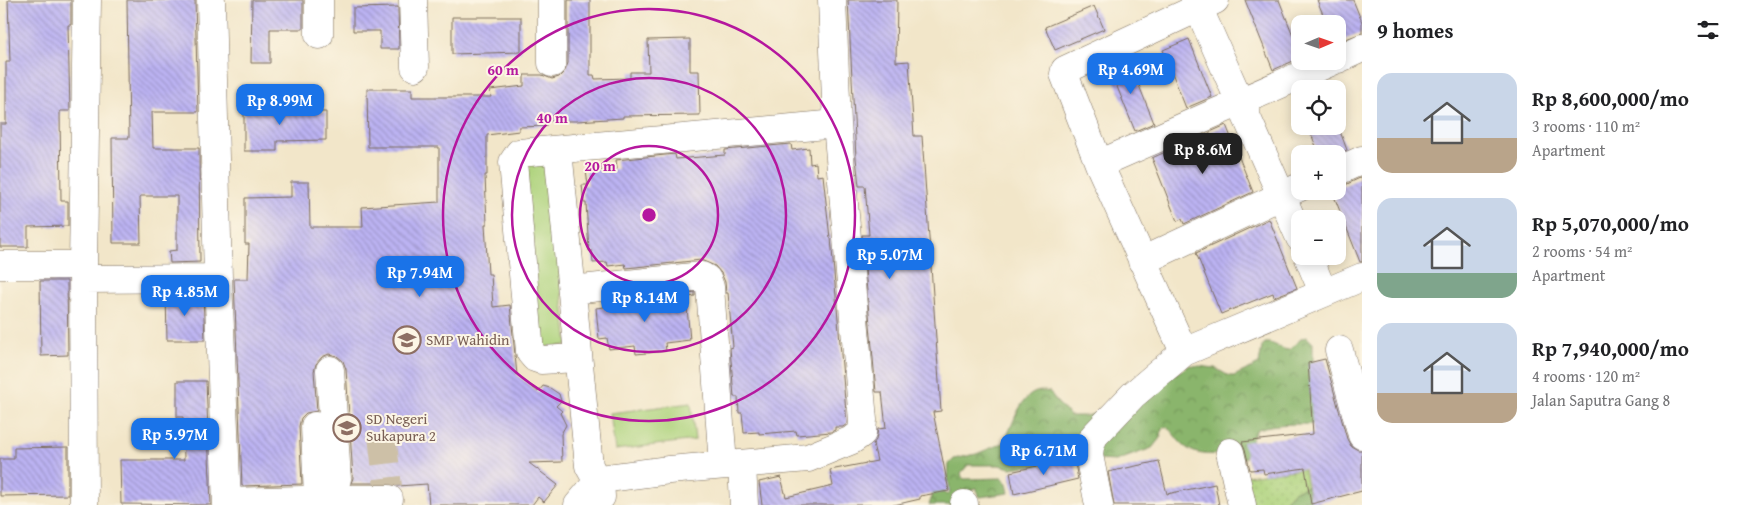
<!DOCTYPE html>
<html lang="en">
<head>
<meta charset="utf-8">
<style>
	body { margin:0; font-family:"Gentium Book Plus",serif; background:#f6f6f6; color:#202124; height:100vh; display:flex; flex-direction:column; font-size:19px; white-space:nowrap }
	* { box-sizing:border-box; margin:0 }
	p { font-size:16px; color:#757577 }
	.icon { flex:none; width:28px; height:28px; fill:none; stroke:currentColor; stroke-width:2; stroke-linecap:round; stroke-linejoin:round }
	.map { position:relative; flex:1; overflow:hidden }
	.details { display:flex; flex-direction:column; background:#fff; width:375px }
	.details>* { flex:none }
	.needle { width:32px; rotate:88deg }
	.buttons { position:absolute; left:1291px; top:15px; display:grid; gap:10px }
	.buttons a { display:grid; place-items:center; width:55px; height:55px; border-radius:10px; background:#fff; box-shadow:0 2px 12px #0003; font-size:25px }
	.price { position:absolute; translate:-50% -42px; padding:0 11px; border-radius:10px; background:#1a73e8; color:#fff; font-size:16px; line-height:32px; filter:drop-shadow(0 1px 2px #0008) }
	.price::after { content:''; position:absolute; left:50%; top:30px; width:15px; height:11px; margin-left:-8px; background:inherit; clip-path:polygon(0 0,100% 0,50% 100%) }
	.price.on { background:#222; color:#fff }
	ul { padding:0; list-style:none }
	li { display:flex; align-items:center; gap:15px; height:125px; padding:0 15px }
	li span { display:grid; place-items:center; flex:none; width:140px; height:100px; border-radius:15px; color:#555 }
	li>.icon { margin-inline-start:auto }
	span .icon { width:60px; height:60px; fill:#fffc; stroke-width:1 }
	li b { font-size:21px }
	h2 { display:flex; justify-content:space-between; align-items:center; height:60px; padding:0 15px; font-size:21px }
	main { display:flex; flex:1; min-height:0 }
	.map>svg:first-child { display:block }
</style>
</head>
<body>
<main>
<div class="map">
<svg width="1362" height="505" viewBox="0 0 1362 505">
	<defs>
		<pattern id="grass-dots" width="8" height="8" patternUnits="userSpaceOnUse" patternTransform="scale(1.25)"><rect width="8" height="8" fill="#aed37d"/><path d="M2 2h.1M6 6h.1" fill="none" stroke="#97b56c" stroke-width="1.8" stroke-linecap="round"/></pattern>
		<pattern id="forest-crowns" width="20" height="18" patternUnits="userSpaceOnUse" patternTransform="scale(1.25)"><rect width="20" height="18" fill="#8ab56c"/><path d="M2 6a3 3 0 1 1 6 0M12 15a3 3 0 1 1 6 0" fill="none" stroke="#729358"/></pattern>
		<pattern id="building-back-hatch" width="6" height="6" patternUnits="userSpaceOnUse" patternTransform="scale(1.25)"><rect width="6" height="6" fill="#bcb3f3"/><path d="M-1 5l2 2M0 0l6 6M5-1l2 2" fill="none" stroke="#9a92c4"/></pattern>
	</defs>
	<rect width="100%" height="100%" fill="#fcf5e5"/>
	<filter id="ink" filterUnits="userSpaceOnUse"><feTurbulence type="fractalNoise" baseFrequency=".02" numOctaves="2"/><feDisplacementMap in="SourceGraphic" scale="10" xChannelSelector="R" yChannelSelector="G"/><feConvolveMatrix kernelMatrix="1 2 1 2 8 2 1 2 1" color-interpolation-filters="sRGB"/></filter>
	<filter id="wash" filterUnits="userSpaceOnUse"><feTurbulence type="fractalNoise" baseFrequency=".0096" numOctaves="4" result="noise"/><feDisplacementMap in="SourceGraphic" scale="20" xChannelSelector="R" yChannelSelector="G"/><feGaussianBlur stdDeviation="1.12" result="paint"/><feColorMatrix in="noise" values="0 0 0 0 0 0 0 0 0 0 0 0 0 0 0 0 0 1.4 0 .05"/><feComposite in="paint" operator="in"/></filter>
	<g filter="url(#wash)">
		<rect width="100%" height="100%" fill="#f2e6c9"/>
		<path fill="url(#grass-dots)" stroke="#747e4e" d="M1304,469L1307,486L1295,491L1286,498V505H1252L1246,476Z"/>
		<path fill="url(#forest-crowns)" stroke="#627045" d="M1307,337L1313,343V372L1324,424C1302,425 1279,422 1257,429L1251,441L1245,458C1238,457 1231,455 1225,454C1209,454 1197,457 1183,445C1177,440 1174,433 1167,427L1163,428L1160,438L1152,448L1116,461L1081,459L1043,467L1028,466L1011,468L999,465H968L961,473L962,477L964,479L1002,478L1007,483L1009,493L980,497L978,496L977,488H975L959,505H929L934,491H939L948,494L950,492L948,476L949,464L954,459L976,454L1003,443C1015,425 1020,384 1050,392L1056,401L1070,416H1086L1121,408L1190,365L1215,368L1229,376H1234L1259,364L1262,347L1265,343C1275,342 1281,350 1289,350L1302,338Z
			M1307,486L1310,499L1321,505H1286V499L1295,491Z"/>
		<path fill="#aed37d" stroke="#747e4e" d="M547,161L568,345L540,348L523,163Z
			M691,403L695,440L615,450L610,413Z"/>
		<g id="blocks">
			<path fill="url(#building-back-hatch)" d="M8,0H71V25H68L70,111H60L61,201H68V226L28,227V247H0V124H6V62H10Z
				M127,0H195L198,112H152L153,148H199L200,262L170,263L169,251L177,250V196H140L141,243H113L112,138H129Z
				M252,0H303V29H270V63H251Z
				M568,0H590V75H594L595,79L630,78V72H649L648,40L690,39V71H699L700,115L623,116V118L577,121H546V126L519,127V131L487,135V175H485L487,224H485L488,274H491L493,307L510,305L517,375L538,392L543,386L550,388L559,394L561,401L556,406L562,411L560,413L566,425L561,434L562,462L529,463L558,485L544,502L538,497L532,505H429L427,484L398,486L389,483H351L353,478L346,369L343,361L337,356L329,354L322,357L316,364L314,371L317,411L306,413L301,418L299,426L302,484L242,486L234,279H248L249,244H245V198L291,197V182H309L310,227H363L362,207L439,202V147H368L367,89H412V97H491L490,90L524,86V75H542L552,79L559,77L565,71L568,63Z
				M848,0H897L896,62L909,61L914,136H922L941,411L933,412L949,491L920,496V499L894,505H762L759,482L781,477L786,497L833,486L830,470L877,461L873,444L876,440L878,429L886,428L882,392H876L862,235H869L865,186H859L856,158Z
				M1245,0H1279L1300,53V58L1273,70Z
				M1317,0H1353L1362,22V33L1338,42V24H1327Z
				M1094,6L1104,29L1055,50L1045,27Z
				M398,7L399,49H380V31H353V8Z
				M452,17H521V52L452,54Z
				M1189,39L1212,97L1186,108L1163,50Z
				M1128,58L1154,123L1135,131L1109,67Z
				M244,105H299V112H326V140L277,141V151H244Z
				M1226,125L1253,192L1184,224L1182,219L1177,221L1152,158Z
				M1308,126H1338L1347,150L1338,154H1319Z
				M791,144L792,150L809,148L810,164L816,163L817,176L823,175L830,238H831L847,424L843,427H835V430L831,432L797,435L796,431L759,434V432L744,433L742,413H739L738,397H734L730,348L733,347L728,293H726L725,282L721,273L715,266L701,260L626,268L625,264L608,266L607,262L593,263L592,251H589L586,203H584L582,185H588L586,171L617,169L616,160L675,154L676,159L725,155V150Z
				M1362,177V262H1360L1332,191H1338V186L1345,185Z
				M1269,219L1297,288L1274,297L1273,293L1221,314L1196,253Z
				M40,281H67L68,355L41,356Z
				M695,292V296L686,297L690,340L665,343L666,351L636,354L635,346L609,349L607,338L599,339L596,308L604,307V305L629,303V300Z
				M166,294H203L205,340H167Z
				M1325,359L1347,439L1351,446L1358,450H1362V491L1311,504L1305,468L1264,474L1263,469L1250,470L1245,449L1242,442L1313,434L1308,363Z
				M177,381H206L211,505L121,504L120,460H184L183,417H177Z
				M68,447V495L0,496V459H14V448Z
				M1074,458L1078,479L1014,494L1010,472Z
				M1159,461L1167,494L1215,484L1219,505H1114L1108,472Z"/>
		</g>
	</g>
	<g filter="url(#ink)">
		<use href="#blocks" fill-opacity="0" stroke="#7b6c5a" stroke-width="1"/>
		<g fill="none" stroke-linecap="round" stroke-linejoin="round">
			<path stroke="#cdc0a7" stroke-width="28" stroke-dasharray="28 14" stroke-linecap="butt" d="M382,436L388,487"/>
			<g stroke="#7b6c5a" stroke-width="29">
				<path id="minor" d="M211,0L218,278L227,505
					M319,0V35
					M413,0L415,67
					M552,0V63
					M1195,0L1300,238
					M1338,59L1362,48
					M558,150L589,466L594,475L600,479L601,497
					M1099,164L1333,61
					M1338,171L1362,160
					M1308,256L1323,292
					M1142,261L1300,187
					M0,265H83L87,0
					M83,265L84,505
					M83,279L218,278
					M572,290L702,276L707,279L710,287L723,465
					M1339,350L1362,435
					M1184,352L1099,164L1064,74L1065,70L1215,0
					M578,358L541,360L535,358L530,352L513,162L519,153L837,124
					M315,426L318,499
					M1230,452L1242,505
					M742,464L744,505
					M320,499L337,479L330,370
					M227,502L339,499H389
					M964,504V505
					M578,505L600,479L669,470L808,458L852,440L862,433L863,420L837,124L832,0
					M1099,505L1089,455L1090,447L1094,436L1133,395L1184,352L1362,277"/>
			</g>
			<use href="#minor" stroke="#fff" stroke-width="28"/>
		</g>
	</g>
	<g fill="none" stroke="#b5179e" stroke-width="2.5">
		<circle cx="649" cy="215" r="69"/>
		<circle cx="649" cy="215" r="137"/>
		<circle cx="649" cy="215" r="206"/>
	</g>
	<defs>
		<g id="school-ring" transform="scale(1.4375)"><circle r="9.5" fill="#fcf5e5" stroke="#8d6e63" stroke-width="1.5"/><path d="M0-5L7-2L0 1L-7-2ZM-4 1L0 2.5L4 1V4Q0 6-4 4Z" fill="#8d6e63"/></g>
	</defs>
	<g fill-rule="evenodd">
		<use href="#school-ring" x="407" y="340"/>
		<use href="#school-ring" x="347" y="428"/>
	</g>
	<g text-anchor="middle" stroke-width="4" stroke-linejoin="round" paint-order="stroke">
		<g font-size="15" fill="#785e54" stroke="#fcf5e5" text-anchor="start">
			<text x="426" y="345">SMP Wahidin</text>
			<text x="366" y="424">SD Negeri<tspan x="366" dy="17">Sukapura 2</tspan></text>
		</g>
	</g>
	<circle cx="649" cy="215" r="8" fill="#b5179e" stroke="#fcf5e5" stroke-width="2.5"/>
	<g font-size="15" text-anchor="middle" font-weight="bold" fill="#b5179e" stroke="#fcf5e5" stroke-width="4" stroke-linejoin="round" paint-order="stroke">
		<text x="503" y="75">60 m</text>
		<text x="552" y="123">40 m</text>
		<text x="600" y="171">20 m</text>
	</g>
</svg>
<div class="buttons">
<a><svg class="needle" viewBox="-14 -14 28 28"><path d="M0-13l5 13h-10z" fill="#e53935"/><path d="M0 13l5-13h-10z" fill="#757577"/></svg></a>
<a><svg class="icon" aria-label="locate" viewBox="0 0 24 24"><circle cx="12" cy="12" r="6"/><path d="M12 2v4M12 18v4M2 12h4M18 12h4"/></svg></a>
<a>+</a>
<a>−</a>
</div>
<b class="price" style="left:1131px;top:95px">Rp 4.69M</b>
<b class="price" style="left:280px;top:126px">Rp 8.99M</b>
<b class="price on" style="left:1203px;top:175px">Rp 8.6M</b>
<b class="price" style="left:890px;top:280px">Rp 5.07M</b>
<b class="price" style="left:420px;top:298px">Rp 7.94M</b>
<b class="price" style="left:185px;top:317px">Rp 4.85M</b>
<b class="price" style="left:645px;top:323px">Rp 8.14M</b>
<b class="price" style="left:175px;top:460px">Rp 5.97M</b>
<b class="price" style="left:1044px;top:476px">Rp 6.71M</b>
</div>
<section class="details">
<h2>9 homes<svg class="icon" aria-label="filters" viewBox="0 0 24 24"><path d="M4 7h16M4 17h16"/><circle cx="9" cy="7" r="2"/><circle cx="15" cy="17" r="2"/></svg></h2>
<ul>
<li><span style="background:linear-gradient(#c9d6e8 65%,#b9a48a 0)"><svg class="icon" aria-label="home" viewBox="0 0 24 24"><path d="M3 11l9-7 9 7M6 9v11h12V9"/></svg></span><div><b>Rp 8,600,000/mo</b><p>3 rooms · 110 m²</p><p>Apartment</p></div></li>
<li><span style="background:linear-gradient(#c9d6e8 75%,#7fa58c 0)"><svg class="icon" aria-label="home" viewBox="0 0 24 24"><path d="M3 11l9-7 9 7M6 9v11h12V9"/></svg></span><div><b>Rp 5,070,000/mo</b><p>2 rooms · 54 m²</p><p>Apartment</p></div></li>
<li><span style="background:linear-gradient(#c9d6e8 70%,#b9a48a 0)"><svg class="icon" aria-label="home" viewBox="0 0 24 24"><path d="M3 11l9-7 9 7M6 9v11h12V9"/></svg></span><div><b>Rp 7,940,000/mo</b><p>4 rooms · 120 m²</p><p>Jalan Saputra Gang 8</p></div></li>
</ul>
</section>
</main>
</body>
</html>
